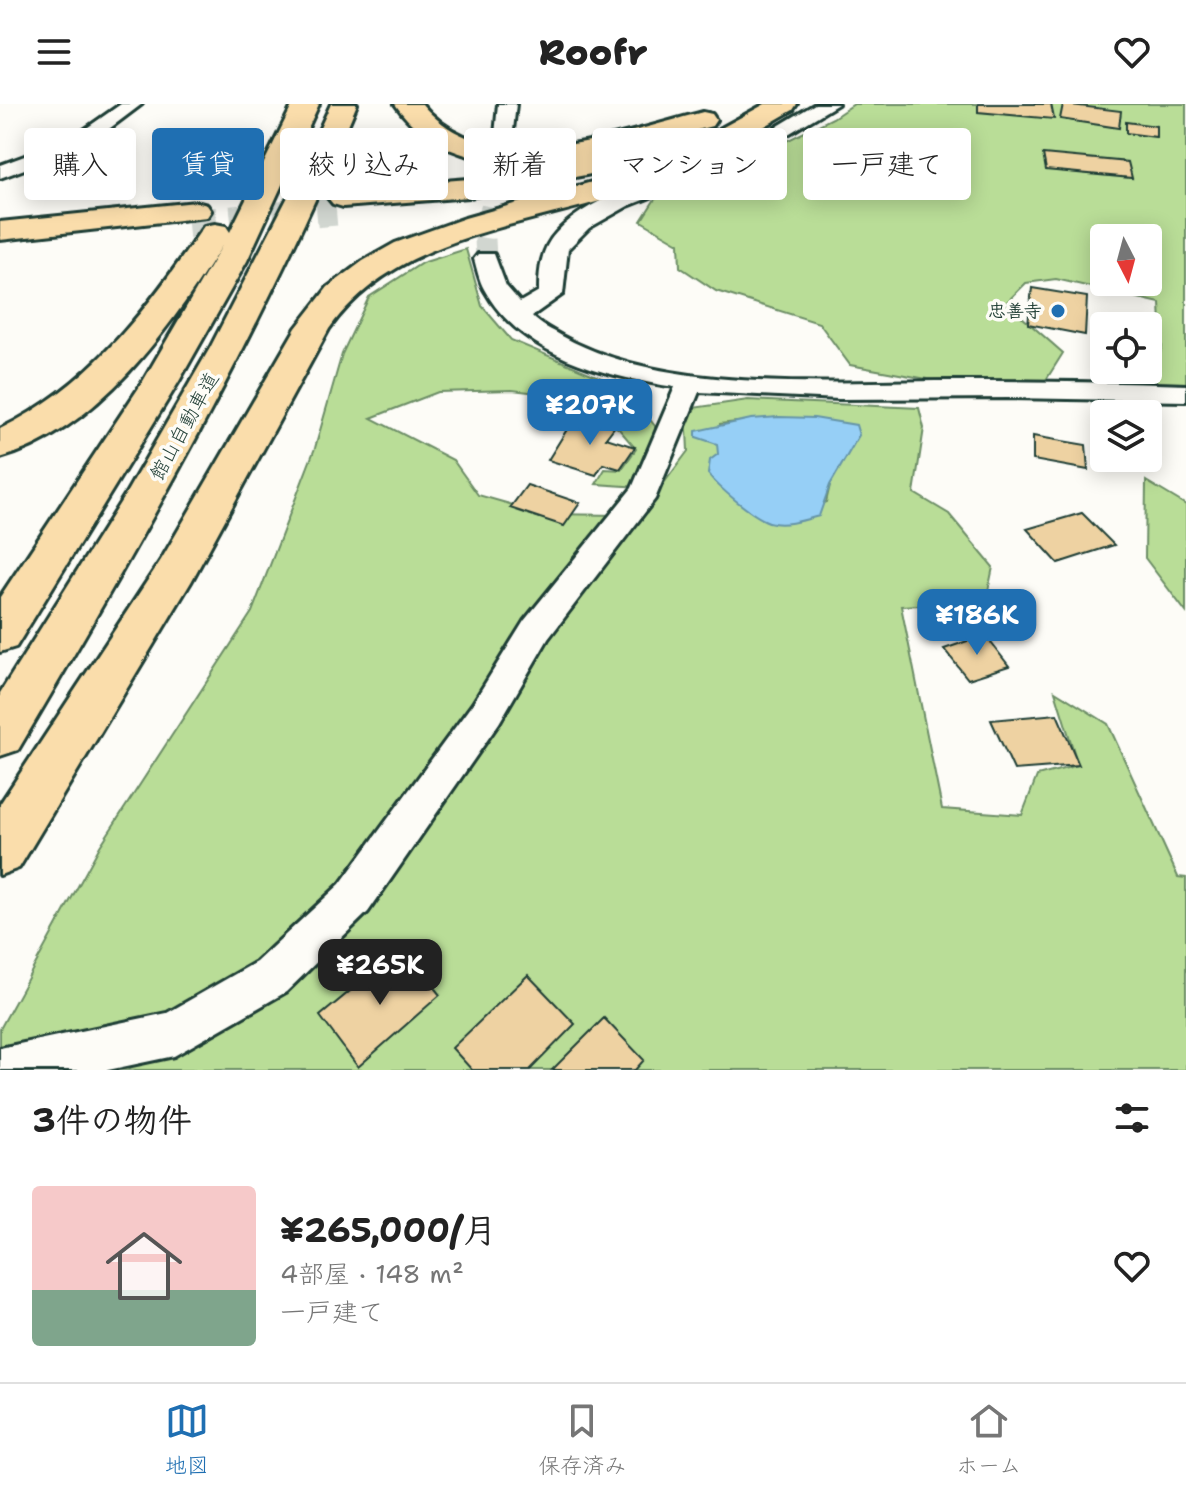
<!DOCTYPE html>
<html lang="ja">
<head>
<meta charset="utf-8">
<style>
	body { margin:0; font-family:"Shantell Sans","Klee One",sans-serif; background:#f6f6f6; color:#222; height:100vh; display:flex; flex-direction:column; font-size:30px; white-space:nowrap }
	* { box-sizing:border-box; margin:0 }
	p { font-size:26px; color:#767676 }
	.icon { flex:none; width:44px; height:44px; fill:none; stroke:currentColor; stroke-width:2; stroke-linecap:round; stroke-linejoin:round }
	.map { position:relative; height:966px; overflow:hidden }
	.details { display:flex; flex-direction:column; background:#fff; flex:1 }
	.details>* { flex:none }
	.banner { position:absolute; left:24px; top:24px; width:1138px; height:72px; display:flex; gap:16px }
	.needle { width:52px; rotate:174deg }
	.buttons { position:absolute; left:1090px; top:120px; display:grid; gap:16px }
	.buttons a { display:grid; place-items:center; width:72px; height:72px; border-radius:8px; background:#fff; box-shadow:0 4px 20px #0003; font-size:40px }
	.price { position:absolute; translate:-50% -68px; padding:0 18px; border-radius:16px; background:#1f6fb2; color:#fff; font-size:26px; line-height:52px; filter:drop-shadow(0 2px 4px #0008) }
	.price::after { content:''; position:absolute; left:50%; top:48px; width:24px; height:18px; margin-left:-12px; background:inherit; clip-path:polygon(0 0,100% 0,50% 100%) }
	.price.active { background:#222; color:#fff }
	ul { padding:0; list-style:none }
	li { display:flex; align-items:center; gap:24px; height:200px; padding:0 32px }
	li span { display:grid; place-items:center; flex:none; width:224px; height:160px; border-radius:8px; color:#555 }
	li>.icon { margin-inline-start:auto }
	span .icon { width:96px; height:96px; fill:#fffc; stroke-width:1 }
	li b { font-size:34px }
	h2 { display:flex; justify-content:space-between; align-items:center; height:96px; padding:0 32px; font-size:34px }
	.chip { padding:0 28px; border-radius:8px; background:#fff; box-shadow:0 4px 20px #0003; font-size:28px; line-height:72px }
	.chip.active { background:#1f6fb2; color:#fff }
	header { display:flex; justify-content:space-between; align-items:center; height:104px; padding:0 32px; background:#fff; font-size:36px; font-weight:800 }
	.tabs { display:flex; justify-content:space-around; align-items:center; height:112px; border-top:2px solid #e0e0e0; background:#fff; font-size:22px; color:#767676 }
	.tabs a { display:grid; justify-items:center; gap:4px }
	.tabs .active { color:#1f6fb2 }
	.map>svg:first-child { display:block }
</style>
</head>
<body>
<header><svg class="icon" aria-label="menu" viewBox="0 0 24 24"><path d="M4 6h16M4 12h16M4 18h16"/></svg>Roofr<svg class="icon" aria-label="heart" viewBox="0 0 24 24"><path d="M12 20l-8-8c-3-5 5-10 8-4 3-6 11-1 8 4z"/></svg></header>
<div class="map">
<svg width="1186" height="966" viewBox="0 0 1186 966">
	<rect width="100%" height="100%" fill="#fdfcf7"/>
	<filter id="ink" filterUnits="userSpaceOnUse"><feTurbulence type="fractalNoise" baseFrequency=".0125" numOctaves="2"/><feDisplacementMap in="SourceGraphic" scale="16" xChannelSelector="R" yChannelSelector="G"/><feConvolveMatrix kernelMatrix="1 2 1 2 8 2 1 2 1" color-interpolation-filters="sRGB"/></filter>
	<g filter="url(#ink)">
		<path fill="#b9dd97" stroke="#6c8d66" stroke-width="2" fill-rule="evenodd" d="M854,0H1186V297L1150,279L1162,243L1160,199L1056,175L1026,179L1006,199L1063,249L1046,276L927,275L850,261L819,219L716,187L680,163L679,139L641,117L655,95L738,61L833,14ZM1104,134H1148V178H1104Z
			M466,145L482,202L511,236L625,284L655,322V349L640,383L596,380L605,365L621,366L636,345L619,325L564,292L512,286L438,288L371,314L453,356L478,391L545,410L620,411L661,383L688,347L686,305L748,296L919,304L924,324L914,389L949,410L993,463L987,492L942,500L901,502L942,705L1022,711L1037,672L1078,661L1055,587L1108,620L1178,773L1186,774V966H0V925L100,742L252,508L315,344L342,250L369,193L422,159ZM780,313L830,381L826,398L769,418L754,407L718,351L720,320Z
			M1146,377L1186,401V508L1145,454Z"/>
		<path fill="#96cff6" stroke="#6695a8" stroke-width="2" d="M780,313L814,314L856,321L859,331L830,381L819,412C805,416 784,423 769,418C752,412 719,384 708,370L710,356L718,350L717,340L696,333V327L751,315Z"/>
		<path fill="#eed2a2" stroke="#1f3d34" stroke-width="2" d="M978,0H1051L1054,15L978,8Z
			M1063,0L1121,7L1119,24L1060,15Z
			M1126,18L1156,22V33L1126,29Z
			M1043,50L1128,58L1132,74L1046,66Z
			M1032,184L1087,193L1085,231L1028,220Z
			M584,312L615,322L606,334L635,343L620,365L603,360L596,371L548,356L571,319L578,321Z
			M1033,332L1086,341L1088,366L1033,356Z
			M527,381L580,399L564,422L510,404Z
			M1082,409L1114,441L1058,459L1027,425Z
			M985,531L1009,562L968,575L944,545Z
			M1057,610L1079,661L1014,666L991,616Z
			M402,844L440,891L358,963L320,912Z
			M528,871L575,920L530,966H472L452,944Z
			M604,914L644,956L635,966H552Z"/>
		<g fill="none" stroke-linecap="round" stroke-linejoin="round">
			<path stroke="#d1d6d0" stroke-width="21" stroke-dasharray="21 11" stroke-linecap="butt" d="M486,155L485,135L505,31"/>
			<path stroke="#d1d6d0" stroke-width="29" stroke-dasharray="29 14" stroke-linecap="butt" d="M188,120L336,107"/>
			<g stroke="#1f3d34" stroke-width="6">
				<path id="minor" d="M121,0H142L85,43L0,74V61L71,35Z
					M498,0H516L512,35H498L495,31Z
					M815,0H838L747,55L628,102L589,124L568,145L563,190L532,212C540,221 552,226 562,232C672,293 839,276 962,277C1036,277 1111,278 1186,281V297L1009,294L839,295L699,288L655,395L548,535L499,619L368,808L286,888L174,952L108,966H0V944L167,909L256,858L340,780L473,599L524,517L632,384L675,283C604,272 520,251 484,185C479,176 477,165 474,155L478,150H494L506,182L520,198L539,187C539,166 541,145 556,129C595,86 666,76 718,54C752,39 783,19 815,0Z"/>
			</g>
			<g stroke="#1f3d34" stroke-width="6">
				<path id="highway" d="M293,0H319L247,157L178,279L16,543L0,548V493L142,279L223,140C172,222 98,327 0,354V325C91,281 148,204 204,122L215,120L226,122L230,128Z
					M331,0H357C263,226 142,436 18,646L0,652V589L125,391L210,244L293,83Z
					M395,0H422C488,81 620,29 703,8L712,10L716,16L712,22L592,54L601,56L605,62L601,68L591,70L469,93L343,103L333,100L328,94L333,88L343,85L469,75L575,56C507,63 437,61 395,0Z
					M765,0H797L793,6C742,35 691,66 635,86C530,123 399,127 329,225L191,478L19,764L0,771V700L161,456L296,224L328,183L363,157L395,139L465,114L631,67L694,39Z
					M196,98L207,101L211,107L207,113L0,136V118Z"/>
			</g>
			<use href="#minor" fill="#fdfcf7" fill-rule="evenodd"/>
			<use href="#highway" fill="#faddab" fill-rule="evenodd"/>
		</g>
	</g>
	<circle fill="#1f6fb2" stroke="#fdfcf7" stroke-width="3" cx="1058" cy="207" r="8"/>
	<g text-anchor="middle" stroke-width="7" stroke-linejoin="round" paint-order="stroke">
		<g font-size="18" font-weight="bold" fill="#1f3d34" stroke="#fdfcf7" text-anchor="end">
			<text x="1042" y="213">忠善寺</text>
		</g>
		<g font-size="20" fill="#1f3d34" stroke="#fdfcf7">
			<text transform="translate(184 322) rotate(-61)" y="7">館山自動車道</text>
		</g>
	</g>
</svg>
<div class="buttons">
<a><svg class="needle" viewBox="-14 -14 28 28"><path d="M0-13l5 13h-10z" fill="#e53935"/><path d="M0 13l5-13h-10z" fill="#767676"/></svg></a>
<a><svg class="icon" aria-label="locate" viewBox="0 0 24 24"><circle cx="12" cy="12" r="6"/><path d="M12 2v4M12 18v4M2 12h4M18 12h4"/></svg></a>
<a><svg class="icon" aria-label="layers" viewBox="0 0 24 24"><path d="M12 4l9 5-9 5-9-5zM3 14l9 5 9-5"/></svg></a>
</div>
<b class="price" style="left:590px;top:343px">¥207K</b>
<b class="price" style="left:977px;top:553px">¥186K</b>
<b class="price active" style="left:380px;top:903px">¥265K</b>
<div class="banner">
<a class="chip">購入</a>
<a class="chip active">賃貸</a>
<a class="chip">絞り込み</a>
<a class="chip">新着</a>
<a class="chip">マンション</a>
<a class="chip">一戸建て</a>
</div>
</div>
<section class="details">
<h2>3件の物件<svg class="icon" aria-label="filters" viewBox="0 0 24 24"><path d="M4 7h16M4 17h16"/><circle cx="9" cy="7" r="2"/><circle cx="15" cy="17" r="2"/></svg></h2>
<ul>
<li><span style="background:linear-gradient(#f6c9c9 65%,#7fa58c 0)"><svg class="icon" aria-label="home" viewBox="0 0 24 24"><path d="M3 11l9-7 9 7M6 9v11h12V9"/></svg></span><div><b>¥265,000/月</b><p>4部屋 · 148 m²</p><p>一戸建て</p></div><svg class="icon" aria-label="heart" viewBox="0 0 24 24"><path d="M12 20l-8-8c-3-5 5-10 8-4 3-6 11-1 8 4z"/></svg></li>
</ul>
</section>
<nav class="tabs">
<a class="active"><svg class="icon" aria-label="map" viewBox="0 0 24 24"><path d="M3 6l6-2 6 2 6-2v14l-6 2-6-2-6 2zM9 4v14M15 6v14"/></svg>地図</a>
<a><svg class="icon" aria-label="saved" viewBox="0 0 24 24"><path d="M7 4h10v16l-5-4-5 4z"/></svg>保存済み</a>
<a><svg class="icon" aria-label="home" viewBox="0 0 24 24"><path d="M3 11l9-7 9 7M6 9v11h12V9"/></svg>ホーム</a>
</nav>
</body>
</html>
